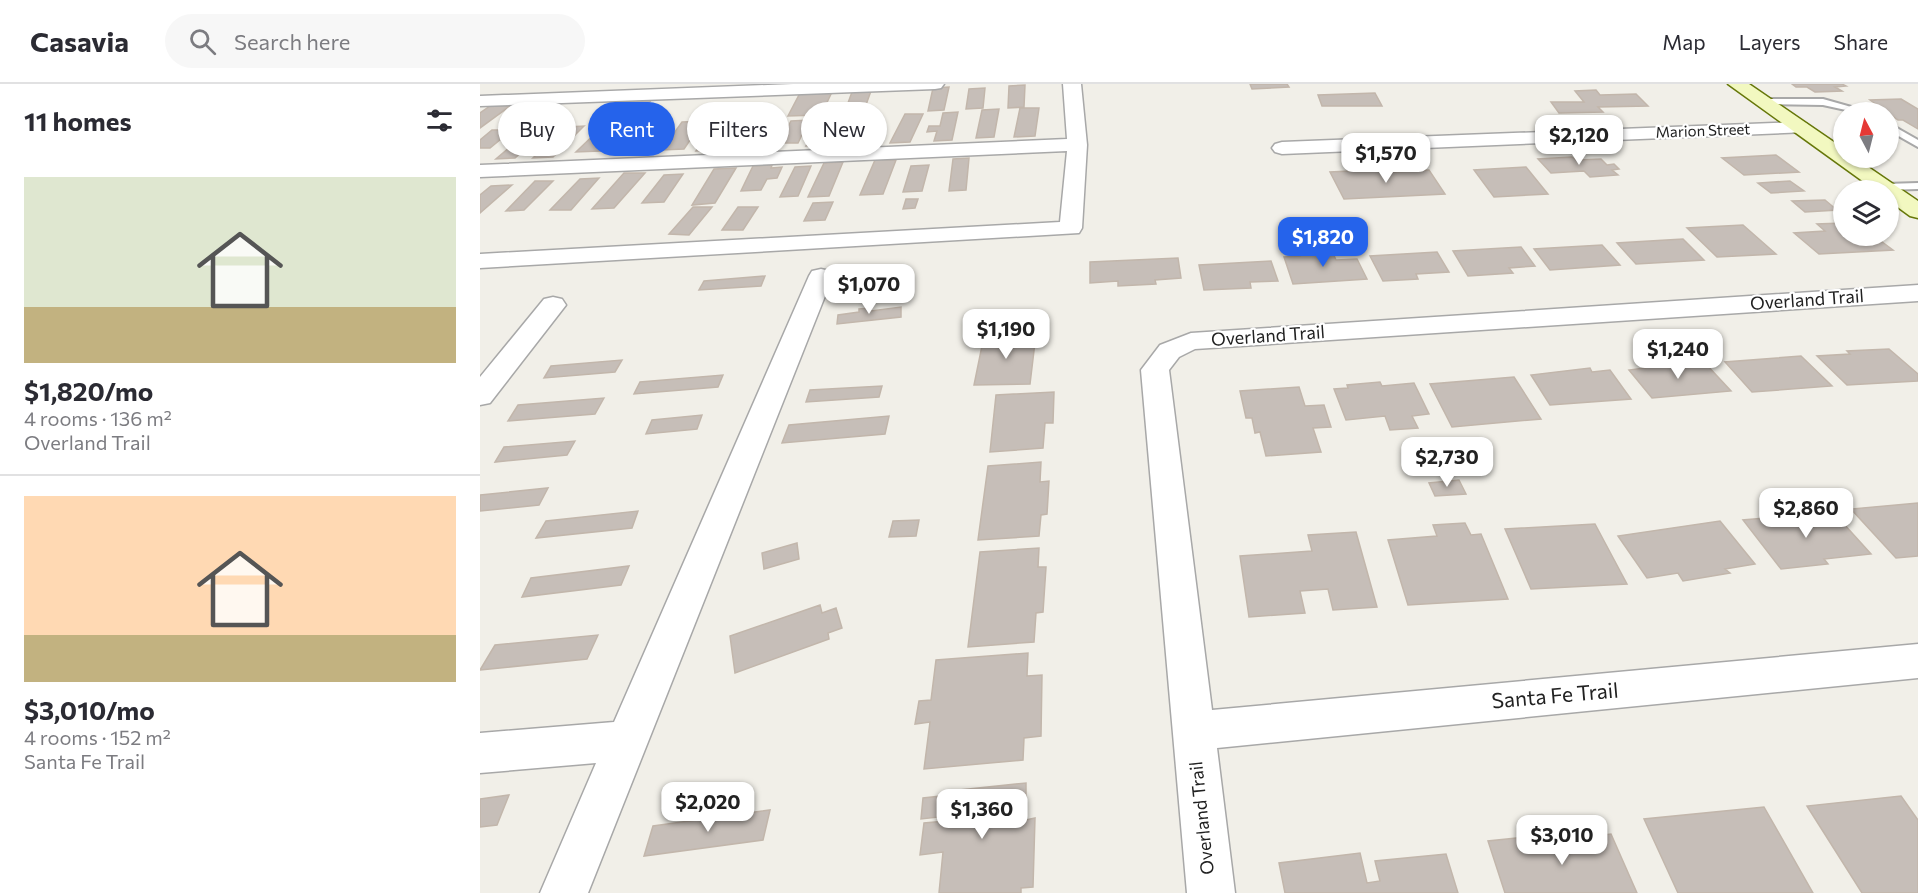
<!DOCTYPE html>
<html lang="en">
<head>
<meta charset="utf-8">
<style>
	body { margin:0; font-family:Commissioner,sans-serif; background:#f7f7f7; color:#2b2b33; height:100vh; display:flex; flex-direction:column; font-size:22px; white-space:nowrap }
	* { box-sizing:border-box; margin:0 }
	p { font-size:20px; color:#7c7c81 }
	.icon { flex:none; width:33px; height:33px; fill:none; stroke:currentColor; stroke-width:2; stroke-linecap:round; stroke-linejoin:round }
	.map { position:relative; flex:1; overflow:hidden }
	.sheet { display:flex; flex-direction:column; background:#fff; width:480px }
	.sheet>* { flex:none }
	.banner { position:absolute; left:18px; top:18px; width:570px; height:54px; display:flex; gap:12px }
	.needle { width:39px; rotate:353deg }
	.fabs { position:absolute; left:1353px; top:18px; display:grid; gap:12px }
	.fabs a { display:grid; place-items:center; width:66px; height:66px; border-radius:50%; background:#fff; box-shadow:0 2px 4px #0004; font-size:30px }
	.price { position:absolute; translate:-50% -51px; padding:0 14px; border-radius:12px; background:#fff; color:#222; font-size:20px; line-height:39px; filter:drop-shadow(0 2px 3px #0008) }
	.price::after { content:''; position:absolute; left:50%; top:36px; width:18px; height:14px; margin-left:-9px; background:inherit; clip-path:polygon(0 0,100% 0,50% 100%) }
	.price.selected { background:#2563eb; color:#fff }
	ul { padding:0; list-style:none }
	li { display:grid; align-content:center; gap:12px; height:318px; padding:0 24px }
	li+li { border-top:2px solid #e1e1e2 }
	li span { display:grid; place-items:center; height:186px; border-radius:0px; color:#555 }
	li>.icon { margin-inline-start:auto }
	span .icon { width:108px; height:108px; fill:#fffc; stroke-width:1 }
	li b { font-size:26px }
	h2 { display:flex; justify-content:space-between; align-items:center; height:72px; padding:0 24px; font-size:26px }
	.chip { padding:0 21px; border-radius:27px; background:#fff; box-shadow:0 2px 4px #0004; font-size:21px; line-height:54px }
	.chip.selected { background:#2563eb; color:#fff }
	header { display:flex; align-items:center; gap:36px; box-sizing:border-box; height:84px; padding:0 30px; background:#fff; border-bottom:2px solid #e1e1e2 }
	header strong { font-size:28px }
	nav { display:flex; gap:33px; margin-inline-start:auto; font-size:21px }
	.search { width:420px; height:54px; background:#f7f7f7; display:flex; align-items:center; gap:15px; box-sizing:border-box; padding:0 21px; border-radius:33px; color:#7c7c81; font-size:22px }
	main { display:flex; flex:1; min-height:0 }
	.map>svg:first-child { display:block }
</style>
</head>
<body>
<header>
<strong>Casavia</strong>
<div class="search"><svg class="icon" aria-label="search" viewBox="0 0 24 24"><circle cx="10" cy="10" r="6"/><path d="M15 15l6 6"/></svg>Search here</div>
<nav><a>Map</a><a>Layers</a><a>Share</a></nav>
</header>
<main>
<section class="sheet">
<h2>11 homes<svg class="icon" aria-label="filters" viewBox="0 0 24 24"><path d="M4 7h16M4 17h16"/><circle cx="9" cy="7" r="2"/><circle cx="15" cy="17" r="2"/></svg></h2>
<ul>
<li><span style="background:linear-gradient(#dfe7d0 70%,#c2b280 0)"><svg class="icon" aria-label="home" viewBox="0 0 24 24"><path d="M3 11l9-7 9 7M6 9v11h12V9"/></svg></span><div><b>$1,820/mo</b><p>4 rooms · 136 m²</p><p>Overland Trail</p></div></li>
<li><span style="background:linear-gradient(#ffd9b3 75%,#c2b280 0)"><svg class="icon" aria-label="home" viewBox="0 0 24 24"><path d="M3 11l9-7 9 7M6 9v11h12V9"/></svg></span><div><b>$3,010/mo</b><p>4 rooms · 152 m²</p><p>Santa Fe Trail</p></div></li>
</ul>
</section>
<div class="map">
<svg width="1438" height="809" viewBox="0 0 1438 809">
	<rect width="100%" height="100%" fill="#f1efe8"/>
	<path fill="#c6beb8" stroke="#c2b6ab" stroke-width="1.5" d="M770,0H807L809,3L772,5Z
		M1312,0H1362L1366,2L1355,3L1362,7L1335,8L1327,3H1316Z
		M545,1L544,23L528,24L529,2Z
		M469,3L464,26L448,27L453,4Z
		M505,4L503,24L486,25L489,5Z
		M1116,6L1120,11L1156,10L1168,22L1118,23L1123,28L1079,29L1071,18H1104L1095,7Z
		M391,7L383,29L364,30L372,8Z
		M352,8L341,31L308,32L320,9Z
		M895,9L902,22H842L838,11Z
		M153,14H173L153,38L132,39Z
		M1421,15L1438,25V45L1423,36H1418L1390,16Z
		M66,21L40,43H20L47,22Z
		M10,22H30L0,44V29Z
		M540,24H559L555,52L534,53Z
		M519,25L514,53L496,54L502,26Z
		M478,28L472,56L454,57L457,47L447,48L449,42H460L463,29Z
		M425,30H443L430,58L410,59Z
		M393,31L381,60H363L376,32Z
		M343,33H361L346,61L326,62Z
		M255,36L236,66L216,67L237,37Z
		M272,36H292L274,64L253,65Z
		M329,36L318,59H299L311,37Z
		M223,37L204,65L182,66L202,38Z
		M104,42L73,73L53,74L86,43Z
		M123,42H146L121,67L96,68Z
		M69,44L35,74L16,75L51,45Z
		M12,46H32L10,64H0V56Z
		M1296,71L1319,88L1264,91L1242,74Z
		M1092,73L1096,76L1121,75L1127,81L1134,80L1139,85L1132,86L1138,91L1110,93L1104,87L1071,89L1058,75Z
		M489,74L486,106L469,107L473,75Z
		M395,76H416L403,110L380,111Z
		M363,78L349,112L328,113L344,79Z
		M292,81L291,84L302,83L297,94L287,95L281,106L261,107L273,82Z
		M449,81L442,107L423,108L431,82Z
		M331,82L318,112L300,113L315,83Z
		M1046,83L1068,110L1014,113L994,86Z
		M256,84L235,119L212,121L234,85Z
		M912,85L914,88L949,86L965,110L864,115L850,88Z
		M144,89H165L134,124L112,125Z
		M203,90L184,118L162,119L184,91Z
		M119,94L91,126H70L100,95Z
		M55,97H73L44,126L26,127Z
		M1310,97L1324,107L1291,109L1278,99Z
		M32,101L0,129V111L11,102Z
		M426,115H438L435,124L423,125Z
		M1345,116L1357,126L1325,128L1312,117Z
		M353,118L345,136L324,137L333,119Z
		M213,123H232L209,151L189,150Z
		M258,123H278L263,146H242Z
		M1363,139L1364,152H1394L1413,166L1339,170L1314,149L1345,147L1337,140Z
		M1263,141L1296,170L1237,173L1207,144Z
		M1203,155L1224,176L1156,180L1137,159Z
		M1122,161L1140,181L1070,186L1054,165Z
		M1041,163L1055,182L1029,184L1033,189L988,192L973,167Z
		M852,167L856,176L877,175L887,195L813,200L804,173L820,172L818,169Z
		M957,168L969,188L936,190L938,195L903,197L890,172Z
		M698,174L701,194L675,196L676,200L638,202V197L610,199V178Z
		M791,177L798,197L770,198L771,204L724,206L719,181Z
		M285,192L281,202L219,206L224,197Z
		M421,223V233L357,240L358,231L379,228V225L391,224V227Z
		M556,250L550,300L494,301L504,252Z
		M1409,265L1438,290V297L1367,301L1337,272L1370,270L1367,267Z
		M1321,272L1352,302L1272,308L1245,278Z
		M142,276L135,288L64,294L71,282Z
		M1192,278L1195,282L1225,279L1251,307L1172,314L1149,286L1165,284L1162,280Z
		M1110,284L1112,288L1130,286L1151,315L1070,321L1051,291Z
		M243,291L238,303L154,310L160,298Z
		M1034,293L1061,335L972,343L950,300Z
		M900,298L902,302L934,299L949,330L932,332L938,344L910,346L905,332L866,336L854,305L868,304L867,301Z
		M402,302L399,313L326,318L330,306Z
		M819,303L825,322L844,321L851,343L833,344L841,368L786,372L780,348L775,349L772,334H766L760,307Z
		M574,308L573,339H565L563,364L510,368L516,311Z
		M124,314L115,330L28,337L38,321Z
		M222,331L217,345L166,350L172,336Z
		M409,332L405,350L302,359L309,341Z
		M95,357L87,371L15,378L24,363Z
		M561,378L560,398L569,397L567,430L561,431L559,452L498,456L508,382Z
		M979,396L986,410L955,412L949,399Z
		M68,404L59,421L0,427V411Z
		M1438,419V472L1416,474L1371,425Z
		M158,427L152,444L56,454L66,437Z
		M1353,428L1391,470L1344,475L1348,480L1301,485L1263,436Z
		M439,436L436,452L409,453L413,437Z
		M1240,437L1275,480L1245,485L1250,489L1203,497L1198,489L1167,494L1138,452Z
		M985,439L991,451L1001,450L1028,515L928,521L908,456L957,452L953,441Z
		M1115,440L1147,500L1051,505L1025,445Z
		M876,448L897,523L853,526L848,505L820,507L825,529L769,533L760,472L832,467L828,451Z
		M317,459L319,475L284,485L282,469Z
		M559,464L558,483H566L563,528L556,529L554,558L488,563L500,468Z
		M149,482L141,501L42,513L51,494Z
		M340,521L342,529L356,524L362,544L348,549L349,555L255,589L250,552Z
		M118,551L107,575L0,586L15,561Z
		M548,569L547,592L562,591L561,652L544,654L543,676L444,685L450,638L435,640L439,617L451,616L456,576Z
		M546,699V736L555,734L553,803L541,804V809H459L463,768L440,771L444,739L466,737L467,732L441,735L443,714L470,711V707Z
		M29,711L17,741L0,743V715Z
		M1421,712L1438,736V809H1382L1327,722Z
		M1284,723L1333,809H1198L1164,735Z
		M290,726L283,756L164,772L173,742Z
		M1131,750L1157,809H1025L1008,757L1046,753L1048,760Z
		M880,769L887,799L900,797L895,777L966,770L978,809H805L799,779Z"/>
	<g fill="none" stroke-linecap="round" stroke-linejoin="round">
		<g stroke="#a8a8a8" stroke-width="4">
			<path id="lane" d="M1283,15H1343L1389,28H1375L1343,21L1280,20V16Z
				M1408,39L1438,56V63L1408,46Z
				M1438,99V105L1405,106L1400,103L1405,100Z"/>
		</g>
		<g stroke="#a8a8a8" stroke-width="3">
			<path id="street" d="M313,0H464L461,4L455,5L0,22V12Z
				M583,0H601L607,61L602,144L599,149L0,184V170L580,138L587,67L0,93V81L587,55Z
				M1320,38L1327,40L1330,44L1327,48L802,70L795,68L792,64L795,60L802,58Z
				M341,185L350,187L353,192L108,809H60L116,679L0,689V649L134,638L329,192L332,187Z
				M1438,201V217L715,265L699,273L689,286L732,626L1438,560V594L737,664L755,809H707L661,286L680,261L711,249Z
				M73,213L82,215L86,221L10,319L0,321V293L64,215Z"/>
		</g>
		<g stroke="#667709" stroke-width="3">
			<path id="secondary" d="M1248,0H1269L1364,65V74H1375L1438,117V134L1430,132L1408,116V106H1395Z"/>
		</g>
		<use href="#lane" fill="#fff" fill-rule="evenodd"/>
		<use href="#street" fill="#fff" fill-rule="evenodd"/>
		<use href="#secondary" fill="#f2f8c0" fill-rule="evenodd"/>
	</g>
	<g text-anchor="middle" stroke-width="4.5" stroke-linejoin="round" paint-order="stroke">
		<g font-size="15" fill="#212121" stroke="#fff">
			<text transform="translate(1223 47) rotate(-2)" y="5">Marion Street</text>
		</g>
		<g font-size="18" fill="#212121" stroke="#fff">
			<text transform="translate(1327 216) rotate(-4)" y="6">Overland Trail</text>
			<text transform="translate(788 252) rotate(-4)" y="6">Overland Trail</text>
			<text transform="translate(722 734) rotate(-96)" y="6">Overland Trail</text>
		</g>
		<g font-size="21" fill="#212121" stroke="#fff">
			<text transform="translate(1075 612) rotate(-5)" y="7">Santa Fe Trail</text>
		</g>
	</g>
</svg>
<div class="fabs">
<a><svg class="needle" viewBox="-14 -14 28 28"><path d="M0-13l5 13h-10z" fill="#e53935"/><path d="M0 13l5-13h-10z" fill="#7c7c81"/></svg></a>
<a><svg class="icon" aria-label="layers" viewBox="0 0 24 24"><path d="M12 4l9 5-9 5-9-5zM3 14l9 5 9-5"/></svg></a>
</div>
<b class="price" style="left:1099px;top:82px">$2,120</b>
<b class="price" style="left:906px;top:100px">$1,570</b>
<b class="price selected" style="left:843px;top:184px">$1,820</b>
<b class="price" style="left:389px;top:231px">$1,070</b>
<b class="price" style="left:526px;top:276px">$1,190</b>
<b class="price" style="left:1198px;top:296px">$1,240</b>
<b class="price" style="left:967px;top:404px">$2,730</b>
<b class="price" style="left:1326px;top:455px">$2,860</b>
<b class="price" style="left:228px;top:749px">$2,020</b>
<b class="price" style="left:502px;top:756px">$1,360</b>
<b class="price" style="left:1082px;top:782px">$3,010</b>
<div class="banner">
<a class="chip">Buy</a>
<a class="chip selected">Rent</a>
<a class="chip">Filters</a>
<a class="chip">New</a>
</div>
</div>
</main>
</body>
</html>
